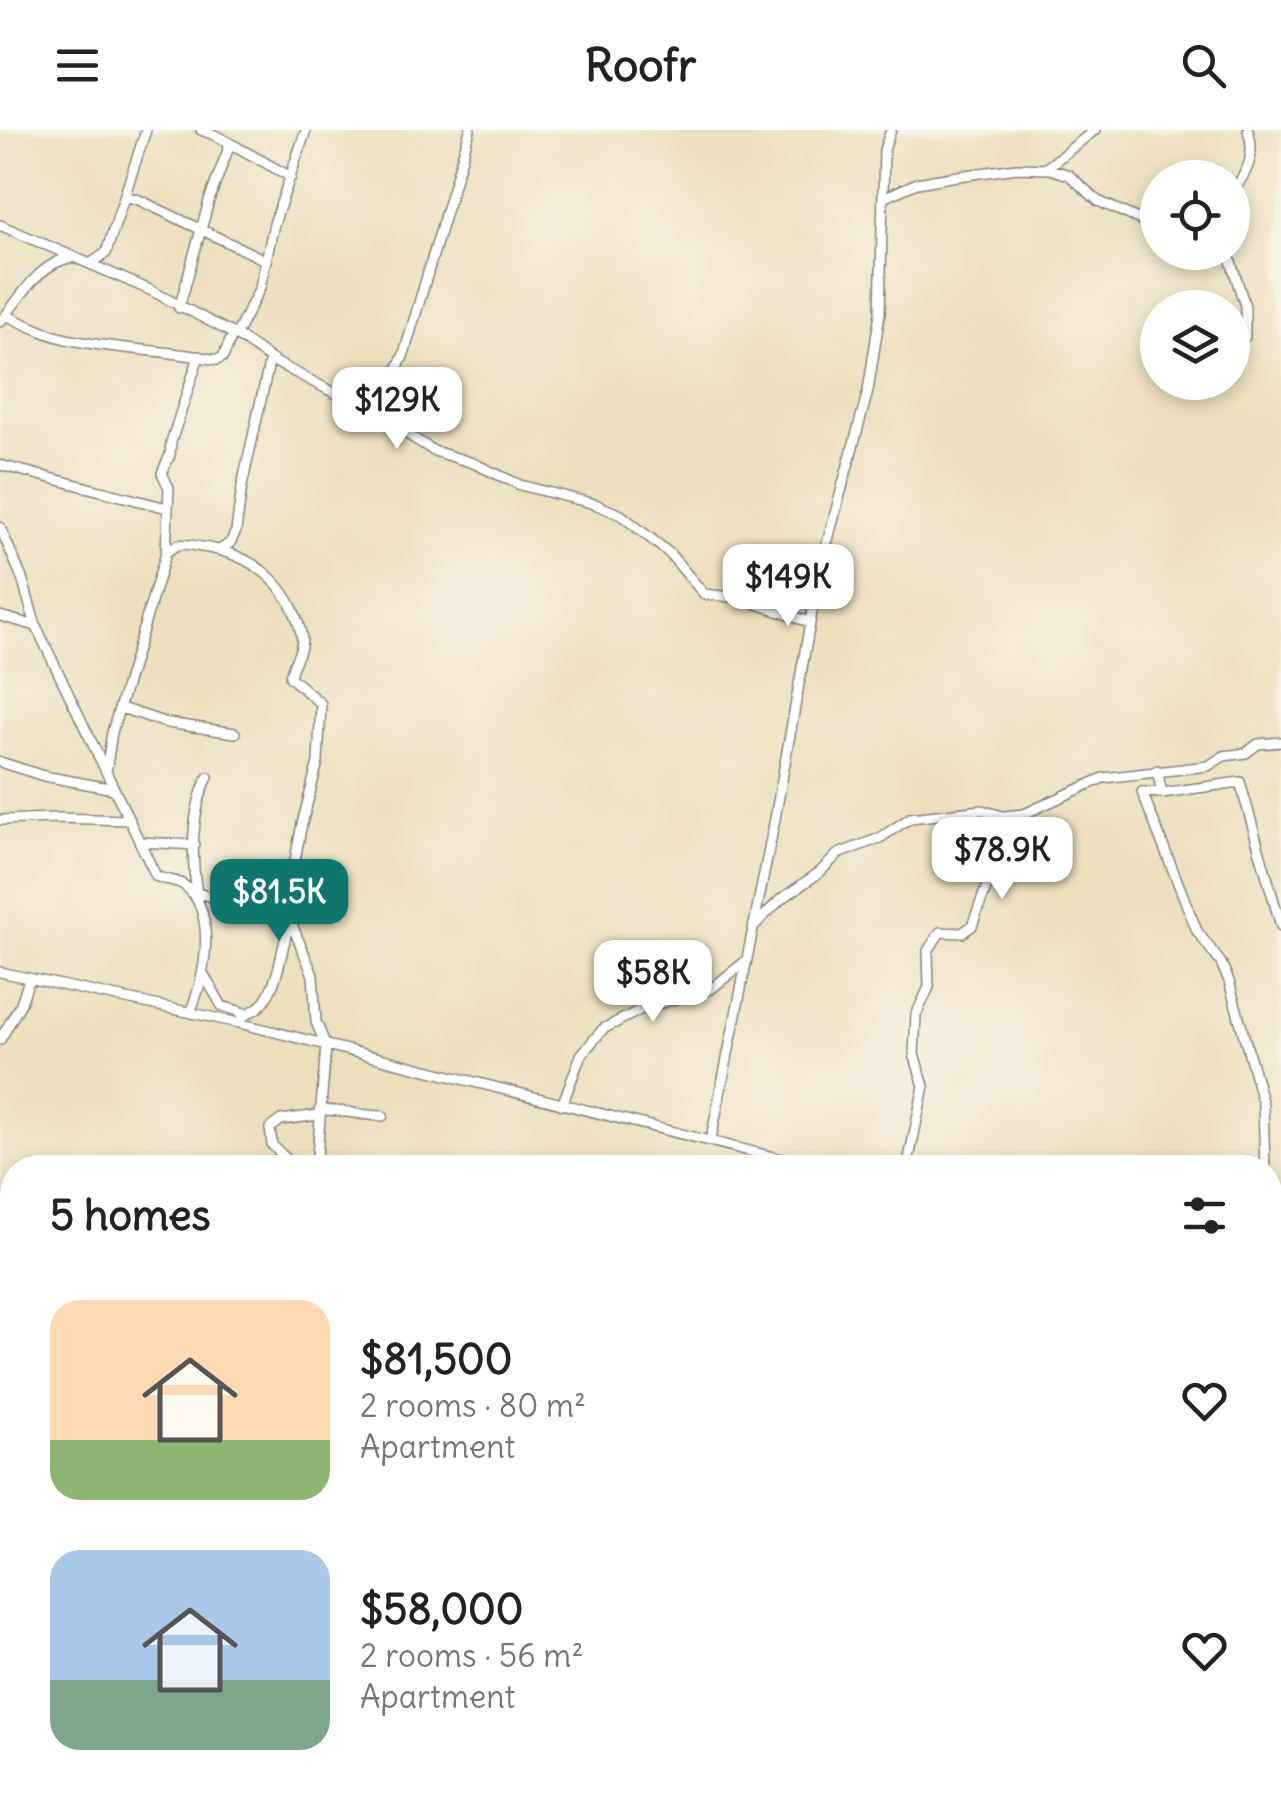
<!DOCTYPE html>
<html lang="en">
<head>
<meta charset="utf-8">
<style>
	body { margin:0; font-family:Delius,sans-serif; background:#f2f2f2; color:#222; height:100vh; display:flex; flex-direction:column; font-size:38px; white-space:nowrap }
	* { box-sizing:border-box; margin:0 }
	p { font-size:32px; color:#767676 }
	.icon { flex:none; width:55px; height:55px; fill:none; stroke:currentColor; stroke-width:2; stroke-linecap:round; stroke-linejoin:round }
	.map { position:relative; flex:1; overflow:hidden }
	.drawer { position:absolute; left:0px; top:1025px; width:1282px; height:640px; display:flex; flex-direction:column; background:#fff; border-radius:40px 40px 0 0; box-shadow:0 5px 15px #0003 }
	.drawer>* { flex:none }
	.tools { position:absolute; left:1140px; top:30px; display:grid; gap:20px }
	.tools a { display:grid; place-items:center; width:110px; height:110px; border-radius:50%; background:#fff; box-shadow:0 5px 15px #0003; font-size:50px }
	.price { position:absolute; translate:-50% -85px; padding:0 22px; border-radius:20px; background:#fff; color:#222; font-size:32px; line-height:65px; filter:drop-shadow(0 2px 5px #0008) }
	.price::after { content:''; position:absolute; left:50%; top:60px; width:30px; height:22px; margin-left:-15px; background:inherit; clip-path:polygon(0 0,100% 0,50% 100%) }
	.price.current { background:#0f766e; color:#fff }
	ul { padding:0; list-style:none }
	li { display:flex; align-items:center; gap:30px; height:250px; padding:0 50px }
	li span { display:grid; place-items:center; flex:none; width:280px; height:200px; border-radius:30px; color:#555 }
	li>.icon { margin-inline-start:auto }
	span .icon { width:120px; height:120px; fill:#fffc; stroke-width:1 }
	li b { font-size:42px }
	h2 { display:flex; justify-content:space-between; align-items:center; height:120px; padding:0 50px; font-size:42px }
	header { display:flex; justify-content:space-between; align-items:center; height:130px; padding:0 50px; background:#fff; font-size:45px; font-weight:700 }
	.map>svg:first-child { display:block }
</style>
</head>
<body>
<header><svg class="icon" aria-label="menu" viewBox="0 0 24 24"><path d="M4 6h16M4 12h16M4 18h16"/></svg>Roofr<svg class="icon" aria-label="search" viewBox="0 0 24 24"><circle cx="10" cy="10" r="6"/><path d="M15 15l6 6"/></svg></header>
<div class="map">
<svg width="1281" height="1665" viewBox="0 0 1281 1665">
	<rect width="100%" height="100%" fill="#f7f3e8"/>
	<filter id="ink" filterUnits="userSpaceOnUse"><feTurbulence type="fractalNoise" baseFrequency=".01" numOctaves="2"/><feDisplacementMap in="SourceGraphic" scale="20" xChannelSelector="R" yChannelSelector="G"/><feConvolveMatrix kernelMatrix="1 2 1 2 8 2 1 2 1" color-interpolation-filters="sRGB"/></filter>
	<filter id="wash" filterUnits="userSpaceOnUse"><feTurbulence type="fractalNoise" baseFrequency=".0048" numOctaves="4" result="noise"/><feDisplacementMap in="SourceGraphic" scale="40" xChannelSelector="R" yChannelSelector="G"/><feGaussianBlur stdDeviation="2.25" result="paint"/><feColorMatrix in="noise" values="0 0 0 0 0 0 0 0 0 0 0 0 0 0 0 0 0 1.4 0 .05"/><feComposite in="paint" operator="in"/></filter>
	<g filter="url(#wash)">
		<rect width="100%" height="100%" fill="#ecdfbd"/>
	</g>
	<g filter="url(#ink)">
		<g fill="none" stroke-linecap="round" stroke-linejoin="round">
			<g stroke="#87807c" stroke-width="12">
				<path id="minor" d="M201,0L217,6L291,47
					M1046,38L1095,0
					M1232,62C1248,42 1256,25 1248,0
					M125,66L139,70L267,131
					M883,68L917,53L951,47L1017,38L1050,39L1069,45L1098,71L1158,98
					M0,95L150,160L236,205L275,232L375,284L434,321L473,333L520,355L595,374L621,385L669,423L704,464L740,468L809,492
					M1228,122L1245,176V207
					M90,134L106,123L146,0
					M179,178L209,71L230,14
					M6,185C27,195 49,206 71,210C120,220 169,220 217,230L223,227L233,204
					M0,192C22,167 38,132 74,127
					M236,205L260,158L274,94L306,0
					M377,285L404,224L470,0
					M0,335L167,378
					M0,397L22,448L36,496L156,746C165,751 176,749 185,756C218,781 205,850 190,882
					M221,419L230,413L236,401L242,356L270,229
					M166,423L169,358L162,343L170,325L171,312L199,226
					M0,486L36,496
					M121,578L167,593L235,603
					M0,632L44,646L114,659
					M1157,640L1162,663L1142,662L1197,801L1221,833L1229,851L1263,975L1265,1038
					M106,642L112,602L166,423C177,411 186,414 202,417C252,424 289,452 301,503C305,521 292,531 290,547L321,574L318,632L302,694L295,730V754L287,786
					M1162,663L1240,652L1281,796
					M0,690L55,688L130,690
					M141,712L195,715
					M193,762L228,771L259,764L276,767L293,797L313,845L316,892L326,916L316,1038
					M197,763C191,727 191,680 208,647
					M754,796L780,770L820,742L838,724L880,708L910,688L982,680L1002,686L1024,684L1103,648L1208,636L1224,626L1246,623L1258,614L1281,612
					M0,842L239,893L817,1038
					M204,845L222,876L245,883
					M239,893C245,881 255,883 263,873C281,848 281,818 290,790
					M0,910L21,873L29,850
					M562,975L581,925L603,899L644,878L711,859L747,830
					M319,980C342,979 360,986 383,986
					M711,1009L774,694L819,443L868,261L880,183L884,20L891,0
					M296,1038L272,1015L270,998L281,990L319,985
					M907,1038L924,956L914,924L916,885L929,857L928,821L940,802L962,803L972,796L1013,685
					M1270,1241L1281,1246
					M0,1359L12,1467
					M0,1479L12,1484
					M1270,1589L1281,1571
					M1270,1617L1281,1624
					M33,1652L35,1665
					M244,1652L249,1665
					M442,1652L445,1665
					M520,1652L521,1665
					M529,1652L532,1665
					M832,1658L854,1657L865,1652
					M766,1665L767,1652
					M1163,1665L1180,1652"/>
			</g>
			<g stroke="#87807c" stroke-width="18">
				<path id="highway" d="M0,1107L12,1112
					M1270,1638L1281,1645"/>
			</g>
			<use href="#minor" stroke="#fff" stroke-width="9"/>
			<use href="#highway" stroke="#fcba8e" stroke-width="14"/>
		</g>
	</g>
</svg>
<div class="tools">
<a><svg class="icon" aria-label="locate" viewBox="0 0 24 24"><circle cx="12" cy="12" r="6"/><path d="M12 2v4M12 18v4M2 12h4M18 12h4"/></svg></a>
<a><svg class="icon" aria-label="layers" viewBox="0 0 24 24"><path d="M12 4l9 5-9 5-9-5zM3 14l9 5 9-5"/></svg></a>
</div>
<b class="price" style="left:397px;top:322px">$129K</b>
<b class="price" style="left:788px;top:499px">$149K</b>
<b class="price" style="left:1002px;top:772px">$78.9K</b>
<b class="price current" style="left:279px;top:814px">$81.5K</b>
<b class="price" style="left:653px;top:895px">$58K</b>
<section class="drawer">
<h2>5 homes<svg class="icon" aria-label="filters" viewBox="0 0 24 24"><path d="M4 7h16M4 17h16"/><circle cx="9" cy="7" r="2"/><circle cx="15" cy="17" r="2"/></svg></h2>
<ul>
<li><span style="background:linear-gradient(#ffd9b3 70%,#8fb573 0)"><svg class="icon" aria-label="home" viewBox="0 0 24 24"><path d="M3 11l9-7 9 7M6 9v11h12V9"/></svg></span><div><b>$81,500</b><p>2 rooms · 80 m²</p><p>Apartment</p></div><svg class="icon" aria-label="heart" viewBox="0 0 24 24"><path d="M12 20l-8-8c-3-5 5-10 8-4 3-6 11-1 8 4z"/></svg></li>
<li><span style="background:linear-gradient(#a9c7e8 65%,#7fa58c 0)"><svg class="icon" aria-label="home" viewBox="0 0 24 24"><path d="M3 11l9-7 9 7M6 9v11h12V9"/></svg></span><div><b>$58,000</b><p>2 rooms · 56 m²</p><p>Apartment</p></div><svg class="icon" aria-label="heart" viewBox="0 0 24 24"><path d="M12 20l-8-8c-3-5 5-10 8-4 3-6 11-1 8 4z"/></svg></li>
</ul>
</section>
</div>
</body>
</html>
